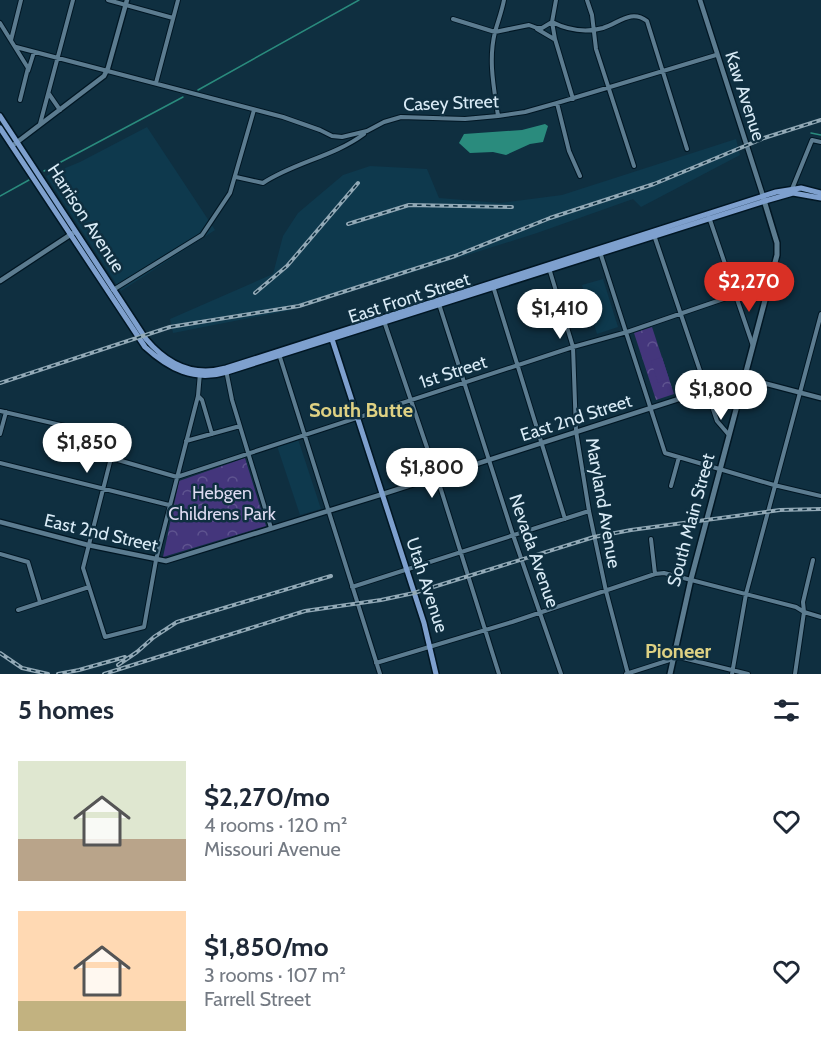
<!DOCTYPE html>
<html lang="en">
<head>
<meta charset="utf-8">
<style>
	body { margin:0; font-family:Cabin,sans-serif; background:#f2f2f3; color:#1f2937; height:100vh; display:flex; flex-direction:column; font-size:22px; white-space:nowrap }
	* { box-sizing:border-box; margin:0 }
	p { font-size:20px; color:#747a83 }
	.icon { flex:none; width:33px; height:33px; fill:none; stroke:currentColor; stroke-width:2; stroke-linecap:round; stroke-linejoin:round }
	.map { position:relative; height:674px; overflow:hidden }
	.details { display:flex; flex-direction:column; background:#fff; flex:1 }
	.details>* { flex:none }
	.price { position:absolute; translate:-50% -51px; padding:0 14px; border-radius:21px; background:#fff; color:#222; font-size:20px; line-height:39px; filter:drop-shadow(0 2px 3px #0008) }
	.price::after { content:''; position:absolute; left:50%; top:36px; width:18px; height:14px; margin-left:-9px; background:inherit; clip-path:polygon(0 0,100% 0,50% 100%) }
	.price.current { background:#d93025; color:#fff }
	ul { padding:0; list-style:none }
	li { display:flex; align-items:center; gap:18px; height:150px; padding:0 18px }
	li span { display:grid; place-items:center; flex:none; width:168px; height:120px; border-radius:0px; color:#555 }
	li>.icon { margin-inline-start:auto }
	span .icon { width:72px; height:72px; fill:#fffc; stroke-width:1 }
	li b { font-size:26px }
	h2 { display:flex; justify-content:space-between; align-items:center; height:72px; padding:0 18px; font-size:26px }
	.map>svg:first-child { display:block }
</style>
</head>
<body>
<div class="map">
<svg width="821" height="674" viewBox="0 0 821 674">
	<defs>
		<pattern id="park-crowns" width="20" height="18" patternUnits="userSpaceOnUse" patternTransform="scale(1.5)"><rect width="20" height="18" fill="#44367c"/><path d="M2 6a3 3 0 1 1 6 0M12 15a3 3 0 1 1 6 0" fill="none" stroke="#5e538f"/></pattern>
	</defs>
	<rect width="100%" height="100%" fill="#0f2f40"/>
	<path fill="#0e394d" d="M147,127L215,230L121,291L46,176L80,162Z
		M736,139L740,155L641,207L633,199L537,233L296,309L173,333L170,319L273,274L283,236L298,213L343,175L370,166L427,169L439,198L500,203L562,195Z
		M603,279L618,327L597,334L582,285Z
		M298,439L321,509L300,515L277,446Z"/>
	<path fill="url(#park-crowns)" d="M652,327L674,394L656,400L634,333Z
		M245,458L266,526L163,557L179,481Z"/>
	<path fill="#44367c" d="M662,357L669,379L658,383L651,361Z"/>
	<path fill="#2a8b7d" d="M545,124L548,126L543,142L530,144L506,155L493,152L470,153L459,143L464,134L522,130Z"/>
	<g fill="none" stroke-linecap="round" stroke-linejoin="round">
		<path stroke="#2a8b7d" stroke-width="1.5" d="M198,90L359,0
			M811,133L821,135
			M44,171L183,97
			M0,196L29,180"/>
		<g stroke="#011623" stroke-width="6">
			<path id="minor" d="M108,0L173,18
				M556,0L552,22L555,39L573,99
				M587,0L592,15L596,49L634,166
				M453,19L495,32L529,25L537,28H542L552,22C568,30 585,33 603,28C619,23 631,9 647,21L687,149
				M0,23L28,68L20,100
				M537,29L554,39
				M11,40L21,0
				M16,47L283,117L320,130L332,136L342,137L367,131L384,122L401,117L465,119L498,116L525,112L557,103L716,55
				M28,71L34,52
				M156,83L178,0
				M49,94L60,110
				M557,103L569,151L580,176
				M498,116C494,88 488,60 495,32C498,21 502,11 504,0
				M40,124L73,0
				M236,177L263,183C295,162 333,157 364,134
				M792,189L812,140L821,142
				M709,217L753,346
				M654,235L717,421L729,435
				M600,252L665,453L774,485L821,496
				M549,268L573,347L576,431L589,511L606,591L628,674
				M493,286L565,519
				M113,290L202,235L230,193L254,110
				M439,304L513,535L561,674
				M384,321L437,477L499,674
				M279,354L380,674
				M226,370L232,400L271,528
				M198,396L202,400L212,434
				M0,411L108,436L112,445L111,458L83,568L105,637L144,627L156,560L198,396L200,373
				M0,434L6,412
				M186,441L240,426
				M111,458L177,477L573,347L627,332L735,295L769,286
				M0,463L169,505
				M671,486L679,457
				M651,539L655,574
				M0,554L28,562L40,602
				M352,587L589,511
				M18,610L89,587
				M376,663L512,622L655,574L664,573L796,607L804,612L821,617
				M626,674L679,657L748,674
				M732,674L746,594L821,314
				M795,674L804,612L803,602L813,560"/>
		</g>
		<g stroke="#011623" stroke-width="7">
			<path id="tertiary" d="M700,0L763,196
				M12,146L104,76L108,68L127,0
				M0,281L73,233
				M0,522L88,545L166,561L383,494L744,378L821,398"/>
		</g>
		<g stroke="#011623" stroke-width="8">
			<path id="secondary" d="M670,674L691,579L777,255V243L763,197"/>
		</g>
		<g stroke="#011623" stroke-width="8">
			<path id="primary" d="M0,116L146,339C167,364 194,377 226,368L776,192L801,188L821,193
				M0,128L145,347C169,369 194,382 227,372L765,201L793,193L821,198
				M331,336L424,623L436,674"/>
		</g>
		<use href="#minor" stroke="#5c7c90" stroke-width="4"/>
		<use href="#tertiary" stroke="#5c7c90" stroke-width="4.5"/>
		<use href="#secondary" stroke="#5c7c90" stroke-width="5"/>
		<use href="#primary" stroke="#7ea0ce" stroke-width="5"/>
		<g stroke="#92a9b6" stroke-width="4">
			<path id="rail" d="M348,224L409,205L512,207
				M255,293L287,266L358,183
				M0,383L170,327L299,306L455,256L550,218L654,184L764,138L821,120
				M0,653L22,668L48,674
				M118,665L137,652L154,637L177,622L331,576
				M58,674L79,670L125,657
				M104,674L305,611L381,600L414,593L594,537L631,530L780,510L821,509"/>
		</g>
		<use href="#rail" stroke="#0f2f40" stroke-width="1.5" stroke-dasharray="4.5" stroke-linecap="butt"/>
	</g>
	<g text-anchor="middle" stroke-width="5" stroke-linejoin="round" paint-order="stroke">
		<g font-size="18" fill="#d9ebf6" stroke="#0f2f40">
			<text transform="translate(745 96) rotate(72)" y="6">Kaw Avenue</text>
			<text transform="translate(451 103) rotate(-2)" y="6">Casey Street</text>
			<text transform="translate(86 218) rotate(57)" y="6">Harrison Avenue</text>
			<text transform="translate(409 298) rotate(-18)" y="6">East Front Street</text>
			<text transform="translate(453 372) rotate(-18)" y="6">1st Street</text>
			<text transform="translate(576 418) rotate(-18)" y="6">East 2nd Street</text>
			<text transform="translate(603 503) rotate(80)" y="6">Maryland Avenue</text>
			<text transform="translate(691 520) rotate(-75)" y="6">South Main Street</text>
			<text transform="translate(101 533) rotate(13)" y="6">East 2nd Street</text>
			<text transform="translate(534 551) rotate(71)" y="6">Nevada Avenue</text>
			<text transform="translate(427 585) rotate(72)" y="6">Utah Avenue</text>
		</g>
		<g font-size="18" fill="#dddbf1" stroke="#0f2f40">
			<text x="222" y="499">Hebgen<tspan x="222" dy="21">Childrens Park</tspan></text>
		</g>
		<g font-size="20" font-weight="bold" fill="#ded183" stroke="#0f2f40">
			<text x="361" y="417">South Butte</text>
			<text x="678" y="658">Pioneer</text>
		</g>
	</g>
</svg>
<b class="price current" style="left:749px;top:313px">$2,270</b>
<b class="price" style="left:560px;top:340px">$1,410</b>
<b class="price" style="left:721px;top:421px">$1,800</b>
<b class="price" style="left:87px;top:474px">$1,850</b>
<b class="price" style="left:432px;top:499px">$1,800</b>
</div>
<section class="details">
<h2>5 homes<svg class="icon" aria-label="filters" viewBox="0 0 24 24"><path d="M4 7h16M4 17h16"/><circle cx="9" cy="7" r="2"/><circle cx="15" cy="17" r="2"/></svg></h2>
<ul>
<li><span style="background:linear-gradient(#dfe7d0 65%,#b9a48a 0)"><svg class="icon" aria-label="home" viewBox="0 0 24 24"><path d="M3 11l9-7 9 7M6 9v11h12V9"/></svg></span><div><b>$2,270/mo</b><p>4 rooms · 120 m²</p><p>Missouri Avenue</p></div><svg class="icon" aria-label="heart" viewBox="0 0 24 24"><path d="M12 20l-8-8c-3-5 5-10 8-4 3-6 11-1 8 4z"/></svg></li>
<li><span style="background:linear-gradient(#ffd9b3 75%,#c2b280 0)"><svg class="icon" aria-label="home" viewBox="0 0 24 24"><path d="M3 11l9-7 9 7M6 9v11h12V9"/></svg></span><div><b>$1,850/mo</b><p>3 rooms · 107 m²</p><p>Farrell Street</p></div><svg class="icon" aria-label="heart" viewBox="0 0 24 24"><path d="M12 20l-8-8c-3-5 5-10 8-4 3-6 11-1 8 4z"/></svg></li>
</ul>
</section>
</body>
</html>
